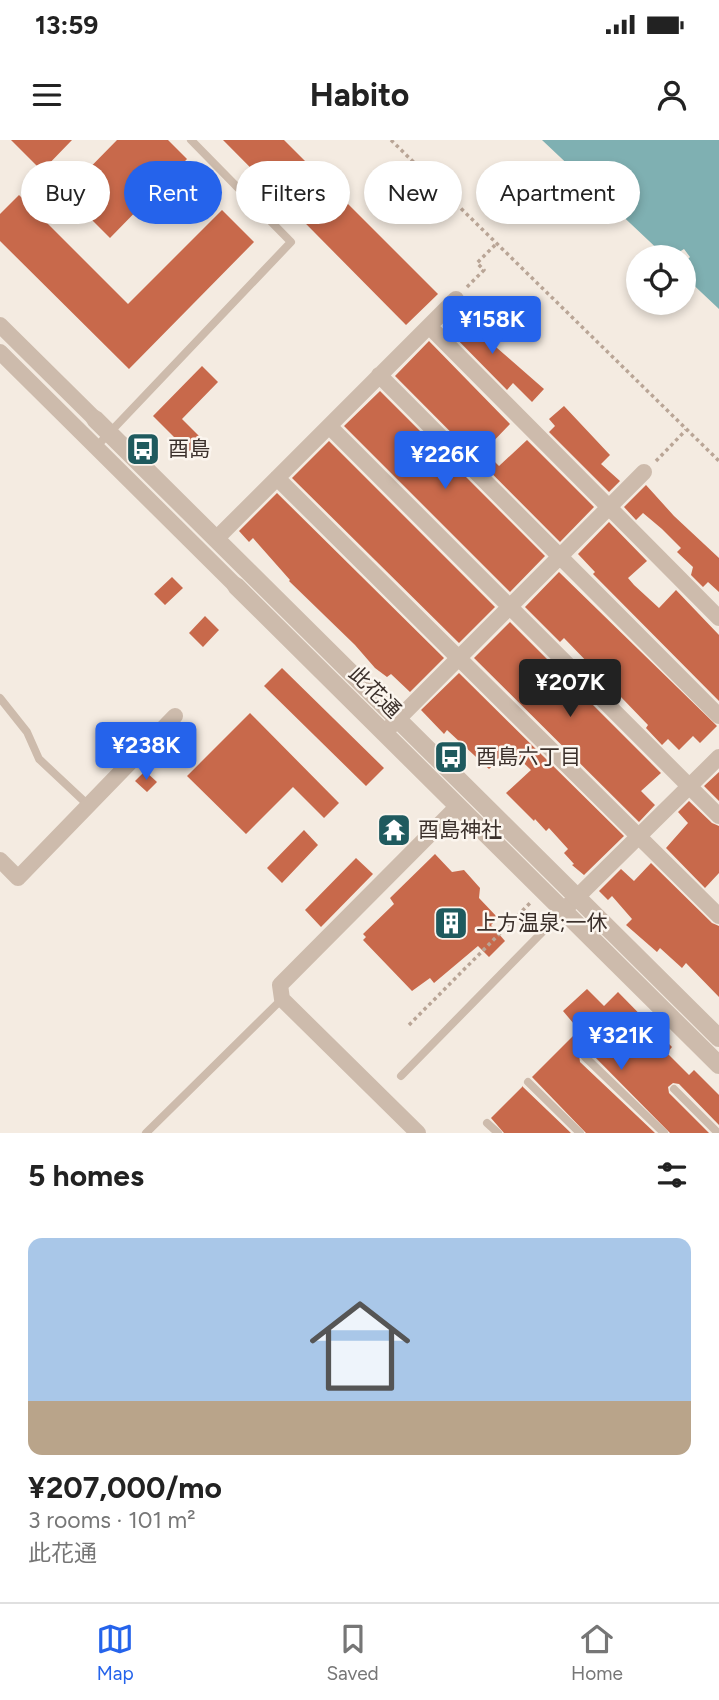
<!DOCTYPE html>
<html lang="en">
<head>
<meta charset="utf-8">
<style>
	body { margin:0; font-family:Figtree,"Noto Sans JP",sans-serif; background:#f6f6f6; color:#222; height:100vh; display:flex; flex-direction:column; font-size:26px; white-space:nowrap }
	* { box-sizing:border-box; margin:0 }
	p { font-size:23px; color:#767676 }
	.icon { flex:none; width:38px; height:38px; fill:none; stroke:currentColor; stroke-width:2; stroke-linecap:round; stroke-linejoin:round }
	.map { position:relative; height:993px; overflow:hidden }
	.side { display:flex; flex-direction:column; background:#fff; flex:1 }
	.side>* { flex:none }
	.hud { position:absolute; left:21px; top:21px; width:677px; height:63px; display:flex; gap:14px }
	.buttons { position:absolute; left:626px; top:105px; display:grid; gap:14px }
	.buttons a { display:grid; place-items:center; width:70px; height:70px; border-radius:50%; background:#fff; box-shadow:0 4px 10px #0003; font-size:35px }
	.price { position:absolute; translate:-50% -60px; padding:0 16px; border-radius:7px; background:#2563eb; color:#fff; font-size:23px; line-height:46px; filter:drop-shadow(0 2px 4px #0008) }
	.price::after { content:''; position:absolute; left:50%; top:42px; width:21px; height:16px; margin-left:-10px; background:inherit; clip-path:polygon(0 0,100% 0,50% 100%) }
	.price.selected { background:#222; color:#fff }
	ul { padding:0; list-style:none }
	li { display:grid; align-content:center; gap:14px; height:371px; padding:0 28px }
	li+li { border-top:2px solid #e0e0e0 }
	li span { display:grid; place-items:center; height:217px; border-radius:14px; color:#555 }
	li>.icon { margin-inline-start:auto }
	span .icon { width:126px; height:126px; fill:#fffc; stroke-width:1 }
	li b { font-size:30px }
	h2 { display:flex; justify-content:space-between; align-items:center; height:84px; padding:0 28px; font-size:30px }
	.chip { padding:0 24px; border-radius:32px; background:#fff; box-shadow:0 4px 10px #0003; font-size:24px; line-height:63px }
	.chip.selected { background:#2563eb; color:#fff }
	.status { display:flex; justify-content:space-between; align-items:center; height:49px; padding:0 35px; background:#fff; direction:ltr }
	.status svg { height:19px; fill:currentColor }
	header { display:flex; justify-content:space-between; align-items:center; height:91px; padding:0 28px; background:#fff; font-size:32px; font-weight:700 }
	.tab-bar { display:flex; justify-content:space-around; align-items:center; height:98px; border-top:2px solid #e0e0e0; background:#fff; font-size:19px; color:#767676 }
	.tab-bar a { display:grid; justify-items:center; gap:4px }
	.tab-bar .selected { color:#2563eb }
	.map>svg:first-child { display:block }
</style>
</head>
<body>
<div class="status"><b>13:59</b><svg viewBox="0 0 49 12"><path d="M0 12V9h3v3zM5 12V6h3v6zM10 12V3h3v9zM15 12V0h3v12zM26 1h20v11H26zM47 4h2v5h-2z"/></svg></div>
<header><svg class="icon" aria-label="menu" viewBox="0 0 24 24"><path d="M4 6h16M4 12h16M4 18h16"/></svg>Habito<svg class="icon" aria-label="person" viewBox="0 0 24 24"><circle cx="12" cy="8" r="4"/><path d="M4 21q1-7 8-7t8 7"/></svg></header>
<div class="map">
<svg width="719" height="993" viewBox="0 0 719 993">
	<rect width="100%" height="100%" fill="#f4ebe1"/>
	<path fill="#7fb0b2" d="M542,0H719V169L684,136V123L690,117L684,109L671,117H666Z"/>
	<path fill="#c8694b" d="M11,0H72L42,31Z
		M117,0H168L187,19L110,98L65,53Z
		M223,0H284L438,154L406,185Z
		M19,55L128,164L222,70L254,102L129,229L0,101V74Z
		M461,169L489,201L544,249L532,262L513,243L507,250L444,186Z
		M429,201L510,284L484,311L499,326L527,300L594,367L560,402L395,236Z
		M202,226L218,242L182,279L202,299L189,312L153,276Z
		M380,251L545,416L510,452L344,286Z
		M564,266L610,315L601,324L620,341L609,352L549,292L555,286L549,279Z
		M329,301L495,467L459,503L292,338Z
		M646,345L674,376L719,418V452L708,442L703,447L691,435L693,427L677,412L681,408L662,389L643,373L636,380L624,367Z
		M277,353L444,518L410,552L391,534L387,537L375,528L355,505L289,441L290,440L253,398L249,402L239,391Z
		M609,382L647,421L628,438L634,445L659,468L676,450L719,495V561L593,434L595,432L578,414Z
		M559,432L717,586L700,603L693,596L679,610L668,599L662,605L646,588L648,585L564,498L560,502L525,467Z
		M172,437L183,448L165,465L154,454Z
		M205,476L219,490L203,507L189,493Z
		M510,482L661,633L641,651L655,665L639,682L474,518Z
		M282,528L384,628L366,646L264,546Z
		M459,533L624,696L584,735L572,725L574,724L564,713L568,709L549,688L546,691L535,679L534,681L506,653L531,630L510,610L489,629L447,590L444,594L421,570Z
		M250,573L339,663L324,678L293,647L246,694L187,636Z
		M145,631L157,642L147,652L135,641Z
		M719,632V661L704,646Z
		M689,661L712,683L719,686V733L705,748L666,708L688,683L678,672Z
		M304,690L318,705L282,743L267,728Z
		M435,714L452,732L464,730L480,748L479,758L498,778L491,785L505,801L489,817L478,806L434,843L430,838L412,851L363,800L366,797L363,794L394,764L390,758Z
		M356,718L373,734L321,787L305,770Z
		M651,723L712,783L719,786V857L686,823L682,828L660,808L657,812L626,785L632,779L612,756L608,760L599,751L621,729L634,741Z
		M587,849L604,866L618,852L672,907L667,913L689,935L694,930L719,955V985L679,944L673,943L668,947L669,953L709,993H670L590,912L584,911L579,915L580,922L655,993H586L532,937L579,890L563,871Z
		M523,946V947L571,993H504L491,978Z"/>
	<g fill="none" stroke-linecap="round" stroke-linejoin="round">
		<path stroke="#b9a596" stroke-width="3.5" stroke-dasharray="3.5 3.5" stroke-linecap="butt" d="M391,0L719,321
			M467,147L484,130L477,123L496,104
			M656,321L686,290
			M409,885L531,762"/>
		<path stroke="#cdbbac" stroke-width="8" d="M96,307L291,102L191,0
			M0,558L27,592L39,619L87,664
			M585,917L664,993
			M401,936L563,771
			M528,942L580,993
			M674,949L718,993
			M487,983L498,993
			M146,993L282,859"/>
		<path stroke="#cdbbac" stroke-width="16" d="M0,185L95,279
			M429,186L719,478
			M0,212L236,446
			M379,235L719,576
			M329,286L719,676
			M277,338L719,776
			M216,399L456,159
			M384,593L644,332
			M0,720L18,738L175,576
			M568,766L719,617
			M418,993L282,859L280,845L458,666"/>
		<path stroke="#cdbbac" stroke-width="18" d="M95,279L719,898
			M236,446L719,925"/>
	</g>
	<defs>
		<g id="bus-square" transform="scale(1.75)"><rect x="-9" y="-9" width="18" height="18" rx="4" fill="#1f5a5e" stroke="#fbf5ee"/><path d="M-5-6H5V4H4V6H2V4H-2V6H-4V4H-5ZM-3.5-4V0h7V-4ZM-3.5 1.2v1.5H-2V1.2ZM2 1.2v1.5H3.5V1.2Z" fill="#fff"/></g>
		<g id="temple-square" transform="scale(1.75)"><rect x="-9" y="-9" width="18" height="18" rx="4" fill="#1f5a5e" stroke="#fbf5ee"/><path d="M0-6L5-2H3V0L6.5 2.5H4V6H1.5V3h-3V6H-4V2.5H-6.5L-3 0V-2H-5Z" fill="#fff"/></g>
		<g id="building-square" transform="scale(1.75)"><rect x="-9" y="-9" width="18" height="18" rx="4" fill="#1f5a5e" stroke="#fbf5ee"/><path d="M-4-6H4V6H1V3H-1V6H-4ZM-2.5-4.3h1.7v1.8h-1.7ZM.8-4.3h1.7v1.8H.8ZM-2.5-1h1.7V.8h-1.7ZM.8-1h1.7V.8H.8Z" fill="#fff"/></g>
	</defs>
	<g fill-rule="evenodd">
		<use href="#bus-square" x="143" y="309"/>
		<use href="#bus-square" x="451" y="617"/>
		<use href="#temple-square" x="394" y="690"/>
		<use href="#building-square" x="451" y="783"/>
	</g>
	<g text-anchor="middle" stroke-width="5" stroke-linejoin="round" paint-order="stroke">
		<g font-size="21" fill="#3b302b" stroke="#fbf5ee" text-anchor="start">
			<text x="168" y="316">酉島</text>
			<text x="476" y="624">酉島六丁目</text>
			<text x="418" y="697">酉島神社</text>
			<text x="476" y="790">上方温泉;一休</text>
		</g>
		<g font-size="21" fill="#3b302b" stroke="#fbf5ee">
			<text transform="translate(375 552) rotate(45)" y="7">此花通</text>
		</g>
	</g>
</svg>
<div class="buttons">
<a><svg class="icon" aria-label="locate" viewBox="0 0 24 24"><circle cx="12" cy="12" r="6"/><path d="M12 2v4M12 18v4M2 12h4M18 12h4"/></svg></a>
</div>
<b class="price" style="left:492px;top:216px">¥158K</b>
<b class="price" style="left:445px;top:351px">¥226K</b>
<b class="price selected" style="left:570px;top:579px">¥207K</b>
<b class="price" style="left:146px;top:642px">¥238K</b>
<b class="price" style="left:621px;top:932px">¥321K</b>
<div class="hud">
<a class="chip">Buy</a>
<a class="chip selected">Rent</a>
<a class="chip">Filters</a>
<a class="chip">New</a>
<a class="chip">Apartment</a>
</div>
</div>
<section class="side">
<h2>5 homes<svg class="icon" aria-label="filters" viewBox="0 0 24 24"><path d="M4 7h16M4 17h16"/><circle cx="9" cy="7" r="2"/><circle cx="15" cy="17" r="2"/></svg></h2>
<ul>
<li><span style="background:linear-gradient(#a9c7e8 75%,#b9a48a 0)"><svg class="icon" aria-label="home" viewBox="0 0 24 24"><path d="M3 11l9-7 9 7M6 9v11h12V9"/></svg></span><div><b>¥207,000/mo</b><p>3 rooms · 101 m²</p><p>此花通</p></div></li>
</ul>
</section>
<nav class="tab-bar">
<a class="selected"><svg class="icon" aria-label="map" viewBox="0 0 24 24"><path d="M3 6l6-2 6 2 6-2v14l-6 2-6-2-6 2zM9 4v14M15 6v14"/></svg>Map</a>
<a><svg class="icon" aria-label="saved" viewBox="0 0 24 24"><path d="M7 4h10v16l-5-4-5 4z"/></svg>Saved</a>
<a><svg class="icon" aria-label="home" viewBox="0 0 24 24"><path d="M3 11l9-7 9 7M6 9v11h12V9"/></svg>Home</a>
</nav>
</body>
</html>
